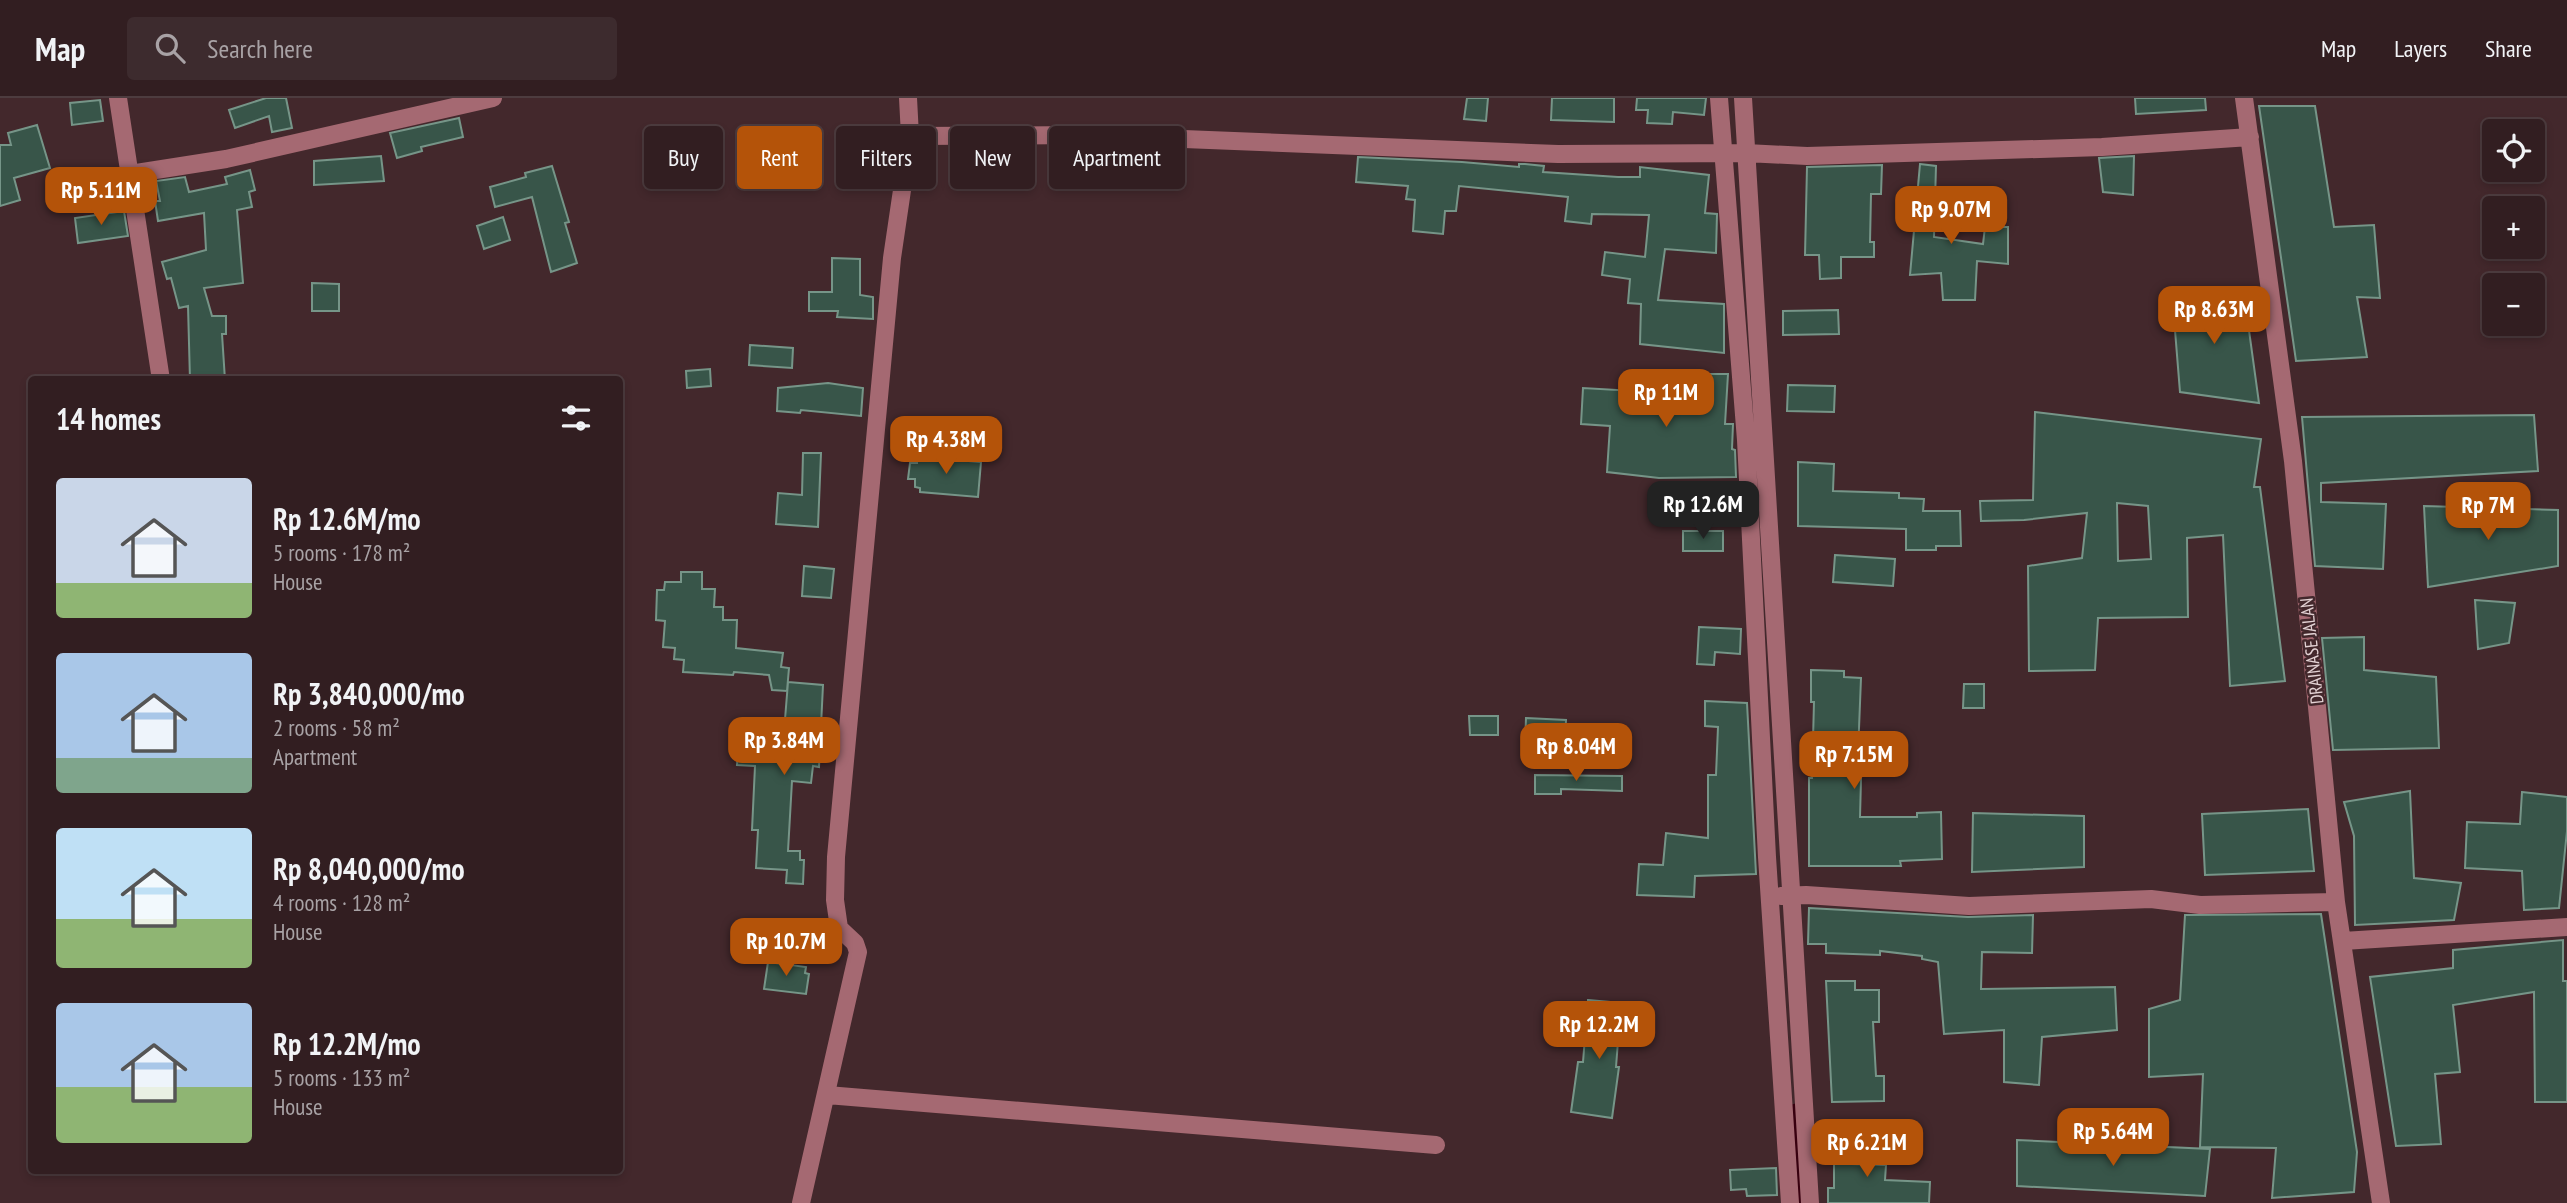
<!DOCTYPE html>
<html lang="en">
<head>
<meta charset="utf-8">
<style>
	body { margin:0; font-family:"PT Sans Narrow",sans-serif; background:#3d2b2e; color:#f1f3f6; height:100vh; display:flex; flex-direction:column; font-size:26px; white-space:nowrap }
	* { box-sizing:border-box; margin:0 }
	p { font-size:23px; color:#a8a2a5 }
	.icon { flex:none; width:38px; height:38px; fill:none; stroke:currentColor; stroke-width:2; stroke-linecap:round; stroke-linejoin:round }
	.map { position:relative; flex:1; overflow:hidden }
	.drawer { position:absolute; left:28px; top:278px; width:595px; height:798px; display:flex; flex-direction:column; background:#321e21; border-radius:7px; box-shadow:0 4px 10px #0003,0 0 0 2px #4d3c3f }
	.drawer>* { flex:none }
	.top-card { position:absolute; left:644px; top:28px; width:665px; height:63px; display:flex; gap:14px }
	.fabs { position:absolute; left:2482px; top:21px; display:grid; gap:14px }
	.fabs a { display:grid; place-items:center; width:63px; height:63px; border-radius:7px; background:#321e21; box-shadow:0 4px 10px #0003,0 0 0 2px #4d3c3f; font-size:35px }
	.price { position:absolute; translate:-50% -60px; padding:0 16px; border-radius:14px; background:#b45309; color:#fff; font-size:23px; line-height:46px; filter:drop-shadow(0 2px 4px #0008) }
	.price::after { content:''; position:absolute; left:50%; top:42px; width:21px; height:16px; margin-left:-10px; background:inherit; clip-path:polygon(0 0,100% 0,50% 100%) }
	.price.current { background:#222; color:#fff }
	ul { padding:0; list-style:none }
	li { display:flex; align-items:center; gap:21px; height:175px; padding:0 28px }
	li span { display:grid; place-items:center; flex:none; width:196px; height:140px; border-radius:7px; color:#555 }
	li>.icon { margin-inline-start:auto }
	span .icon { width:84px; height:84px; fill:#fffc; stroke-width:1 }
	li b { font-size:30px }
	h2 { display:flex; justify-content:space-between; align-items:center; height:84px; padding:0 28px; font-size:30px }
	.tag { padding:0 24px; border-radius:7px; background:#321e21; box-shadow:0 4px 10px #0003,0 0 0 2px #4d3c3f; font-size:24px; line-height:63px }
	.tag.current { background:#b45309; color:#fff }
	header { display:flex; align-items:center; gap:42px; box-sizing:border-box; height:98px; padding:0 35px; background:#321e21; border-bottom:2px solid #4d3c3f }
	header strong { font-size:33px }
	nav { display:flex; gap:38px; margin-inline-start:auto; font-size:24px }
	.search { width:490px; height:63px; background:#3d2b2e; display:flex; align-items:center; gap:18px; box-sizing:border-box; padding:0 24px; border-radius:7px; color:#a8a2a5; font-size:26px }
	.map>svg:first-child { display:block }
</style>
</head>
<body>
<header>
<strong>Map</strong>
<div class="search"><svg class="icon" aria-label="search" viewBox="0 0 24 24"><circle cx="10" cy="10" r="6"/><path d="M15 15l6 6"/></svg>Search here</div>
<nav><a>Map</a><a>Layers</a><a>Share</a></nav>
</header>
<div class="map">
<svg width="2567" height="1105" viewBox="0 0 2567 1105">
	<rect width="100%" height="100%" fill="#43282c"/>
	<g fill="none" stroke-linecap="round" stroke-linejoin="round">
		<path stroke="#38000f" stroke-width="19" d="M1796,1015L1801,1105"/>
	</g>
	<path fill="#385549" stroke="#769588" stroke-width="2" fill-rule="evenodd" d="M266,0H286L292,30L272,34L269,18L235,30L229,12Z
		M1467,0H1488L1486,23L1464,21Z
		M1552,0H1614V24L1551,22Z
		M1637,0H1706L1704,17L1673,14L1672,26L1647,25L1648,12H1636Z
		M2135,0H2205L2206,12L2136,16Z
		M100,2L103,23L72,27L70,5Z
		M2259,8H2315L2334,129L2374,127L2380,200L2357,199L2367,259L2296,263Z
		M459,20L463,39L421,49L422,53L397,60L390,35Z
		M37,27L50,70L14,80L20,102L0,108V47H11L8,35Z
		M381,58L384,83L314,87V63Z
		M2134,58L2133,97L2103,94L2099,60Z
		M1358,59L1462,64L1519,69V66H1525L1544,68L1543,74L1618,79H1640V69L1709,77L1705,115L1717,116L1716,155L1665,151L1658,202L1724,206V255L1640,246L1641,206L1628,205L1630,181L1602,177L1605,154L1645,159L1649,117L1592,116L1591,126L1565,123L1568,99L1459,88L1456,113H1445L1443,136L1413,133L1415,102L1406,101L1408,88L1356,84Z
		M1920,66L1936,68L1934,139L1983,146L1985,129H2008V166L1977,163L1975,202H1943L1941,175L1910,177Z
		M1882,67L1881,96H1871L1870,144H1874V159H1841V180L1820,181L1819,157H1805L1807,69Z
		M552,68L569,124L565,125L577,165L551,174L532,99L495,109L490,89L526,79L525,75Z
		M250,72L255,92L249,94L252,109L237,112L243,185L204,190L212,218H226V236H222L225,282H190L188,208L179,210L171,180L167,181L162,164L206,152L204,115L158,123L155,103H160L156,83L185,79L189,94L227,86L225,79Z
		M124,113L128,138L78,145L75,120Z
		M503,119L510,142L484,151L477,128Z
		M832,160L860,161V197L873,199V221L837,219L838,213H809V194H832Z
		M312,185L339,186V213H312Z
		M2172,195L2244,196L2259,305L2180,294Z
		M1838,212L1839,236L1783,237V213Z
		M750,247L793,250L792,270L749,267Z
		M710,271L711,288L687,290L686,273Z
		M1635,275H1650V307L1678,310L1680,276H1728L1725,326H1733L1732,351L1735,352L1736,379L1659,380L1607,374L1610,328L1581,326L1583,290L1634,293Z
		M828,285L863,290L861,318L801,312L800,315L777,313L778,290Z
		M1788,287L1835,288L1834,314L1787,313Z
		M2035,314L2261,341L2254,389H2260L2285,583L2230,588L2223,437L2187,440L2188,519L2098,520L2095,572L2029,573L2028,468L2082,460L2087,415L2024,422L1981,423L1980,403L2033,402ZM2117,405L2148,408L2151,461L2118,463Z
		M2534,317L2538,373L2321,385V404L2386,406L2383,471L2315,468L2302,319Z
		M803,355H821L818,429L776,426L778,395L802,397Z
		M917,359L981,364L978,399L920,394V390L915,389V381H908L910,365H917Z
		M1798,364L1834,366L1833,393L1899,395V400L1924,401L1923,413H1960L1961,448H1936V452H1906V431L1798,428Z
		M2424,408L2558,412V468L2428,489Z
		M1683,433H1723V453H1683Z
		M1835,457L1895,461L1893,488L1833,484Z
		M804,468L834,471L831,500L802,498Z
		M681,474H702V491H715L714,509H723V522H737L736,550L783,555L781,569L789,570L787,593L772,592L769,577L734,574L733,577L683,574L684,562L674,561L675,550L663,549L665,523L656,522L657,492H664L665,484H681Z
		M2475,502L2515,505L2509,545L2478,551Z
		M1699,529L1741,531L1740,556L1715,554L1714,567L1697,566Z
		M2364,539V572L2436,579L2439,650L2333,652L2322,540Z
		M1811,572L1844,573V579L1861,580L1857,681H1861L1860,719H1917V715L1941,714L1942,761L1900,763L1901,768H1809V680H1812L1814,604H1811Z
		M788,584L823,587L819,669L813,668L811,685L792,683L788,753H800V762H804L803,786L786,785L787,772L756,770L758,732H752L755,668L737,667L739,642L773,644L774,633L784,634Z
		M1964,586H1984V610H1963Z
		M1705,603L1747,605L1756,776L1695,778L1694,799L1637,797L1639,766L1663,767L1666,735L1708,740V677H1716L1718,629L1705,628Z
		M1469,618H1498V637H1470Z
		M1526,620L1566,622L1565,650L1525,648Z
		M1535,677L1622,678V693L1561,691V696H1535Z
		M2410,693L2414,780L2461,785L2454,822L2355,827L2354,738L2344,704Z
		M2522,694L2567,699V733L2559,810L2524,812L2522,773L2465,770L2467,724L2520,726Z
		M2308,711L2314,773L2205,777L2202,716Z
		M1973,715L2084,718V769L1972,774Z
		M1809,810L1968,819L2033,817L2032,855L1982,854L1981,891L2115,889L2117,932L2042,939L2039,987L2004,984V932L1944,936L1938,864L1922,861V858L1880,853V857L1826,855V846H1808Z
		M2321,816L2357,1054L2354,1094L2272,1100L2276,1050L2200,1049L2203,976L2149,979V911L2180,902L2185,817Z
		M2563,842V883H2567V1004H2535L2534,894L2453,907L2460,974L2435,976L2441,1046L2396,1048L2370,879L2453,870V852Z
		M768,864L806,869L805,875L809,876L806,896L764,891Z
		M1826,883H1855V892H1879V924H1873L1876,978H1884V1003L1832,1004Z
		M1588,902L1621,905L1616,969H1619L1612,1020L1571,1014L1578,964H1583Z
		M1851,1036L1852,1066L1886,1067L1885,1082L1930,1084L1929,1105H1828V1090H1834V1059L1824,1055V1037Z
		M2017,1042L2210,1051L2205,1098L2017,1088Z
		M1776,1070L1777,1097L1747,1098L1746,1091L1731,1092L1730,1072Z"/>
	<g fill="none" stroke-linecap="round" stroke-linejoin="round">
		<path stroke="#a56972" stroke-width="18" d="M118,0L161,282
			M1719,0L1746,342L1767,759L1790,1105
			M1743,0L1810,1105
			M2244,0L2293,363L2336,804L2381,1105
			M910,38L1083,37L1558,56L1746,55L1807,58L2102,49L2250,39
			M130,76L226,61L493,0
			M1781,798L1806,797L1969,808L2151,801L2200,807L2336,804
			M2343,843L2567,829
			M827,997L1436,1047
			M801,1105L858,854L855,845L839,830L835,802L836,759L892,160L910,38L908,0"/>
	</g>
	<g text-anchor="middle" stroke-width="5" stroke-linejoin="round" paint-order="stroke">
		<g font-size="18" fill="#e3d2d4" stroke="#43282c">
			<text transform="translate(2312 553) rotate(-96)" y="6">DRAINASE JALAN</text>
		</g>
	</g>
</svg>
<div class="fabs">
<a><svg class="icon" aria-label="locate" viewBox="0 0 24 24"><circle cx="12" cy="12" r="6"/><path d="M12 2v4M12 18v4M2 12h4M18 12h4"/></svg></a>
<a>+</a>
<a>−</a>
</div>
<b class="price" style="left:101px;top:129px">Rp 5.11M</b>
<b class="price" style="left:1951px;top:148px">Rp 9.07M</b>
<b class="price" style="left:2214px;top:248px">Rp 8.63M</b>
<b class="price" style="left:1666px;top:331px">Rp 11M</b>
<b class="price" style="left:946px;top:378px">Rp 4.38M</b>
<b class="price current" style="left:1703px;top:443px">Rp 12.6M</b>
<b class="price" style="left:2488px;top:444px">Rp 7M</b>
<b class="price" style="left:784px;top:679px">Rp 3.84M</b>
<b class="price" style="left:1576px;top:685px">Rp 8.04M</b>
<b class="price" style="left:1854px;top:693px">Rp 7.15M</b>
<b class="price" style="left:786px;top:880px">Rp 10.7M</b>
<b class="price" style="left:1599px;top:963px">Rp 12.2M</b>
<b class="price" style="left:2113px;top:1070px">Rp 5.64M</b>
<b class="price" style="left:1867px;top:1081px">Rp 6.21M</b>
<div class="top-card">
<a class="tag">Buy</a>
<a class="tag current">Rent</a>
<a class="tag">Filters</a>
<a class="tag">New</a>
<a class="tag">Apartment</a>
</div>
<section class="drawer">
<h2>14 homes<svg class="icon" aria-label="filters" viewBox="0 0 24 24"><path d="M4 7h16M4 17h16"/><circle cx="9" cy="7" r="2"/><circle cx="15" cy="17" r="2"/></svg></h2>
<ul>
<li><span style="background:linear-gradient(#c9d6e8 75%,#8fb573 0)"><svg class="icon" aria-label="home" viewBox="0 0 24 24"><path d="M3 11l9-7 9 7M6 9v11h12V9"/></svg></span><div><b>Rp 12.6M/mo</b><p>5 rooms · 178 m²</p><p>House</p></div></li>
<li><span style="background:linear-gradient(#a9c7e8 75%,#7fa58c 0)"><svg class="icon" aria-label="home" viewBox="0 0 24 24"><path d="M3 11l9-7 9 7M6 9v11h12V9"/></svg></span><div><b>Rp 3,840,000/mo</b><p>2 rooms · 58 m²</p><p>Apartment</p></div></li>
<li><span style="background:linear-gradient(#bfe0f5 65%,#8fb573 0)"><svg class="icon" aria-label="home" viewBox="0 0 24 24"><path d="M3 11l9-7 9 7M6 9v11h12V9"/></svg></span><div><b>Rp 8,040,000/mo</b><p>4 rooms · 128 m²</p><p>House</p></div></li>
<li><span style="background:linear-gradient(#a9c7e8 60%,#8fb573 0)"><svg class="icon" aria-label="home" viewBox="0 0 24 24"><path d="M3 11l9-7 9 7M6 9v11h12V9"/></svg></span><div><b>Rp 12.2M/mo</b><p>5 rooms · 133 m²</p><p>House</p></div></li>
</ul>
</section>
</div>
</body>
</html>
